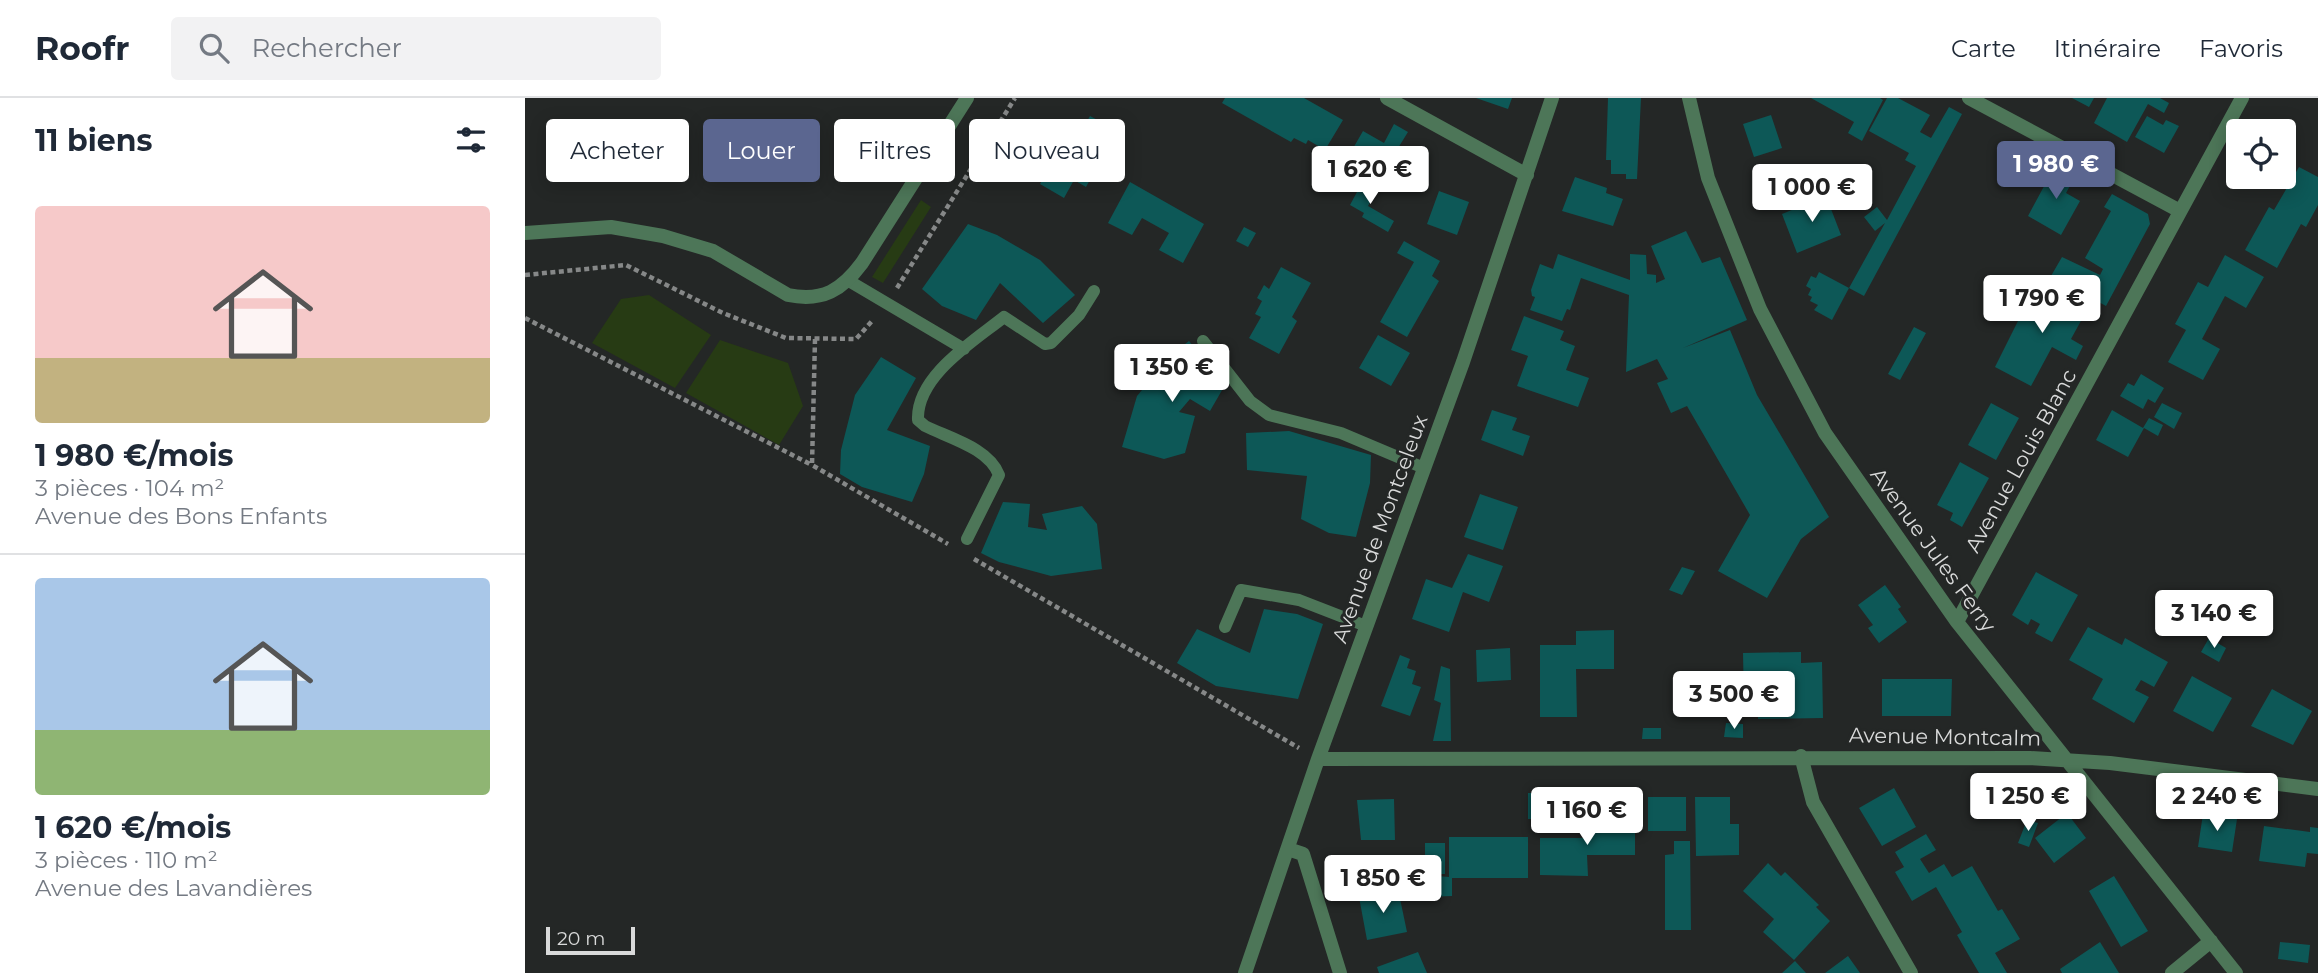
<!DOCTYPE html>
<html lang="fr">
<head>
<meta charset="utf-8">
<style>
	body { margin:0; font-family:Montserrat,sans-serif; background:#f2f2f3; color:#1f2937; height:100vh; display:flex; flex-direction:column; font-size:26px; white-space:nowrap }
	* { box-sizing:border-box; margin:0 }
	p { font-size:23px; color:#747a83 }
	.icon { flex:none; width:38px; height:38px; fill:none; stroke:currentColor; stroke-width:2; stroke-linecap:round; stroke-linejoin:round }
	.map { position:relative; flex:1; overflow:hidden }
	.drawer { display:flex; flex-direction:column; background:#fff; width:525px }
	.drawer>* { flex:none }
	.top-card { position:absolute; left:21px; top:21px; width:665px; height:63px; display:flex; gap:14px }
	.fabs { position:absolute; left:1701px; top:21px; display:grid; gap:14px }
	.fabs a { display:grid; place-items:center; width:70px; height:70px; border-radius:7px; background:#fff; box-shadow:0 4px 18px #0003; font-size:35px }
	.scale { position:absolute; left:21px; bottom:18px; width:89px; box-sizing:border-box; padding-left:7px; border:4px solid #d9dada; border-top:0; font-size:19px; line-height:24px; white-space:nowrap; color:#d9dada; -webkit-text-stroke:5px #242726; paint-order:stroke }
	.price { position:absolute; translate:-50% -60px; padding:0 16px; border-radius:7px; background:#fff; color:#222; font-size:23px; line-height:46px; filter:drop-shadow(0 2px 4px #0008) }
	.price::after { content:''; position:absolute; left:50%; top:42px; width:21px; height:16px; margin-left:-10px; background:inherit; clip-path:polygon(0 0,100% 0,50% 100%) }
	.price.selected { background:#5b6690; color:#fff }
	ul { padding:0; list-style:none }
	li { display:grid; align-content:center; gap:14px; height:371px; padding:0 35px }
	li+li { border-top:2px solid #e0e1e3 }
	li span { display:grid; place-items:center; height:217px; border-radius:7px; color:#555 }
	li>.icon { margin-inline-start:auto }
	span .icon { width:126px; height:126px; fill:#fffc; stroke-width:1 }
	li b { font-size:30px }
	h2 { display:flex; justify-content:space-between; align-items:center; height:84px; padding:0 35px; font-size:30px }
	.tag { padding:0 24px; border-radius:7px; background:#fff; box-shadow:0 4px 18px #0003; font-size:24px; line-height:63px }
	.tag.selected { background:#5b6690; color:#fff }
	header { display:flex; align-items:center; gap:42px; box-sizing:border-box; height:98px; padding:0 35px; background:#fff; border-bottom:2px solid #e0e1e3 }
	header strong { font-size:33px }
	nav { display:flex; gap:38px; margin-inline-start:auto; font-size:24px }
	.search { width:490px; height:63px; background:#f2f2f3; display:flex; align-items:center; gap:18px; box-sizing:border-box; padding:0 24px; border-radius:7px; color:#747a83; font-size:26px }
	main { display:flex; flex:1; min-height:0 }
	.map>svg:first-child { display:block }
</style>
</head>
<body>
<header>
<strong>Roofr</strong>
<div class="search"><svg class="icon" aria-label="search" viewBox="0 0 24 24"><circle cx="10" cy="10" r="6"/><path d="M15 15l6 6"/></svg>Rechercher</div>
<nav><a>Carte</a><a>Itinéraire</a><a>Favoris</a></nav>
</header>
<main>
<section class="drawer">
<h2>11 biens<svg class="icon" aria-label="filters" viewBox="0 0 24 24"><path d="M4 7h16M4 17h16"/><circle cx="9" cy="7" r="2"/><circle cx="15" cy="17" r="2"/></svg></h2>
<ul>
<li><span style="background:linear-gradient(#f6c9c9 70%,#c2b280 0)"><svg class="icon" aria-label="home" viewBox="0 0 24 24"><path d="M3 11l9-7 9 7M6 9v11h12V9"/></svg></span><div><b>1 980 €/mois</b><p>3 pièces · 104 m²</p><p>Avenue des Bons Enfants</p></div></li>
<li><span style="background:linear-gradient(#a9c7e8 70%,#8fb573 0)"><svg class="icon" aria-label="home" viewBox="0 0 24 24"><path d="M3 11l9-7 9 7M6 9v11h12V9"/></svg></span><div><b>1 620 €/mois</b><p>3 pièces · 110 m²</p><p>Avenue des Lavandières</p></div></li>
</ul>
</section>
<div class="map">
<svg width="1793" height="875" viewBox="0 0 1793 875">
	<rect width="100%" height="100%" fill="#242726"/>
	<path fill="#273b14" d="M396,102L406,109L358,185L347,179Z
		M124,197L186,237L150,290L67,245L96,201Z
		M195,242L263,265L278,308L254,347L161,295Z"/>
	<path fill="#0d5857" d="M700,0H779L818,22L800,52L783,42L781,46L769,40L766,44L697,5Z
		M951,0H987L983,11Z
		M1083,0H1116L1112,81H1101V76H1086V62H1081Z
		M1286,0H1355L1358,2L1337,43L1323,35L1329,24Z
		M1362,0H1373L1405,17L1395,34L1406,40L1424,9L1437,16L1339,198L1324,190L1307,222L1289,212L1293,207L1285,203L1287,199L1283,197L1286,191L1281,188L1286,178L1291,180L1294,174L1324,190L1360,125L1350,133L1339,119L1352,109L1362,122L1391,68L1380,62L1384,55L1344,33Z
		M1547,0H1569L1564,9Z
		M1582,0H1635L1644,5L1639,15L1623,6L1602,44L1569,25Z
		M1246,17L1257,50L1229,59L1218,26Z
		M565,18L591,32L572,65L546,51Z
		M1622,18L1638,27L1641,22L1654,28L1639,55L1610,39Z
		M869,26L883,34L852,84L819,66L838,33L859,45Z
		M537,47L573,67L561,89L549,82L539,100L515,86Z
		M1531,66L1551,77L1541,95L1555,103L1536,137L1503,118Z
		M1774,69L1793,79V107L1781,129L1776,126L1752,170L1720,152L1744,109L1749,112Z
		M1050,79L1082,90L1081,95L1098,101L1088,128L1037,113Z
		M1262,80L1268,95L1246,105L1239,90Z
		M839,81L853,90L843,108L869,123L863,134L837,119L839,115L825,107Z
		M605,84L679,126L658,165L634,152L644,135L617,120L607,137L583,125Z
		M914,93L944,104L932,137L902,126Z
		M1587,96L1623,116L1625,126L1581,208L1526,178L1537,159L1575,177L1578,171L1560,160L1586,113L1579,109Z
		M1301,98L1316,137L1272,155L1257,116Z
		M443,126L472,137L515,162L550,197L518,225L475,185L451,222L417,208L397,191Z
		M719,129L731,135L723,149L711,143Z
		M1161,133L1177,165L1195,159L1222,222L1158,250L1205,232L1232,297L1304,419L1276,441L1242,500L1193,473L1225,417L1162,308L1146,315L1132,285L1143,281L1132,261L1101,274L1104,197L1056,180L1045,212L1042,211L1037,223L1005,212L1010,199L1007,198L1006,192L1015,166L1028,171L1033,156L1105,182V156L1121,157L1122,176L1131,177V185L1140,181L1126,148Z
		M879,143L915,163L907,178L914,183L882,239L855,224L889,164L872,155Z
		M1700,157L1739,179L1721,210L1700,198L1677,241L1695,251L1678,282L1643,264L1661,232L1650,226L1673,184L1683,189Z
		M756,169L786,185L767,219L772,223L754,256L724,240L736,219L730,216L737,203L732,200L739,187L744,191Z
		M1521,187L1563,210L1546,241L1558,248L1551,262L1527,249L1506,288L1470,269L1503,203L1513,204Z
		M999,218L1039,233L1035,242L1050,248L1041,272L1064,280L1053,309L992,288L1003,258L986,252Z
		M1389,229L1401,235L1375,282L1363,276Z
		M853,237L885,255L866,288L834,270Z
		M664,243L700,287L685,313L665,301L654,314L670,318L660,355L639,361L597,349L612,298L647,256Z
		M356,259L391,280L362,332L405,348L399,376L387,404L337,389L315,376L316,352L330,297Z
		M1616,276L1639,290L1630,305L1623,301L1618,311L1595,298L1603,285L1609,288Z
		M1466,305L1494,320L1471,362L1443,347Z
		M1637,305L1657,315L1649,331L1629,319Z
		M967,312L992,320L987,332L1005,338L998,358L956,342Z
		M1587,312L1618,330L1624,320L1638,327L1633,338L1619,330L1603,359L1571,342Z
		M764,333L846,357L845,385L831,439L804,435L776,421L782,378L722,372L721,335Z
		M1435,364L1464,380L1437,429L1425,422L1428,415L1412,407Z
		M955,396L993,409L978,452L939,439Z
		M478,404L505,406L503,429L522,432L517,416L557,408L572,426L577,471L526,478L474,464L456,455Z
		M943,456L978,468L964,504L938,494L924,534L887,521L901,481L927,490Z
		M1157,469L1170,473L1157,497L1144,492Z
		M1511,474L1553,497L1527,544L1510,535L1515,526L1506,521L1503,527L1487,517Z
		M1360,487L1376,509L1373,511L1382,524L1354,545L1343,530L1348,527L1333,507Z
		M739,511L772,516L798,526L773,601L691,588L652,565L672,531L725,555Z
		M1563,529L1597,547L1600,540L1643,564L1629,589L1616,582L1610,592L1624,599L1609,625L1567,601L1578,581L1544,562Z
		M1089,532V571H1051L1052,619H1015V547H1051V533Z
		M1684,540L1701,550L1694,564L1676,554Z
		M985,550L986,582L952,584L951,552Z
		M1276,554V565L1297,564L1298,620L1233,621V605H1219L1218,555Z
		M875,557L885,561L882,570L891,573L887,586L896,589L885,618L856,608Z
		M916,568L925,571L926,643H908L916,605L909,602Z
		M1667,578L1707,600L1688,634L1648,613Z
		M1357,581H1427L1426,618H1357Z
		M1747,591L1787,613L1768,647L1726,628Z
		M1201,625L1218,626V640L1199,639Z
		M1118,630H1136V641H1117Z
		M1369,690L1391,729L1357,748L1334,710Z
		M1003,695H1016L1017,721H1003Z
		M1123,699H1161V733H1123Z
		M1170,699H1205V726H1214V757L1171,758Z
		M869,701L870,742H836L832,702Z
		M1542,715L1561,740L1529,765L1510,740Z
		M1678,716L1712,721L1707,754L1673,749Z
		M1110,721V757H1062L1063,778L1015,777V740H1062V722Z
		M1502,722L1513,725L1504,749L1493,745Z
		M1739,728L1785,734V729L1793,730V756L1782,755L1780,769L1734,763Z
		M1401,736L1411,752L1395,761L1404,775L1419,766L1427,779L1447,768L1473,813L1477,811L1495,841L1470,855L1482,875H1454L1432,837L1437,834L1411,789L1387,803L1370,774L1379,769L1370,754Z
		M924,739H1003V780H927V798L900,799V777L924,779Z
		M1149,743H1165L1166,832H1140V757L1149,756Z
		M900,745H920V776H900Z
		M1243,765L1256,778L1260,774L1294,807L1291,809L1305,823L1269,862L1238,834L1249,821L1218,793Z
		M1589,778L1623,833L1596,849L1564,793Z
		M873,791L882,834L842,842L834,799Z
		M1575,844L1594,875H1537L1535,871Z
		M1755,844L1785,847L1783,865L1753,861Z
		M893,854L902,875H854L852,869Z
		M1323,858L1335,875H1300Z
		M1270,863L1281,875H1257Z"/>
	<g fill="none" stroke-linecap="round" stroke-linejoin="round">
		<path stroke="#868888" stroke-width="4.5" stroke-dasharray="5 3.5" stroke-linecap="butt" d="M0,177L101,167L198,215L261,240L331,241L348,222
			M372,190L490,0
			M0,220L287,367
			M290,241L287,367L423,446
			M449,461L774,650"/>
		<path stroke="#4d7658" stroke-width="12" d="M324,183L439,251
			M678,243L725,303L744,317L816,335L899,370
			M442,441L474,377C464,350 424,340 400,328L393,322C391,278 449,243 479,219L520,246L526,245L554,217L569,193
			M700,529L716,492L774,502L841,528"/>
		<path stroke="#4d7658" stroke-width="14" d="M862,0L1002,77
			M1164,0L1183,80L1235,211L1300,335L1432,524L1711,875
			M1444,0L1655,113
			M0,135L86,129L138,138L188,153L263,197C298,204 317,192 337,165L442,0
			M1432,524L1717,0
			M1276,658L1288,704L1386,875
			M793,661L1505,660L1585,665L1793,691
			M763,751L778,756L815,875
			M720,875L793,661L938,264L1027,0
			M1647,875L1686,843"/>
	</g>
	<g text-anchor="middle" stroke-width="6" stroke-linejoin="round" paint-order="stroke">
		<g font-size="21" fill="#d9dada" stroke="#242726">
			<text transform="translate(1496 363) rotate(-61)" y="7">Avenue Louis Blanc</text>
			<text transform="translate(855 431) rotate(-70)" y="7">Avenue de Montceleux</text>
			<text transform="translate(1408 452) rotate(54)" y="7">Avenue Jules Ferry</text>
			<text transform="translate(1420 639) rotate(1)" y="7">Avenue Montcalm</text>
		</g>
	</g>
</svg>
<div class="fabs">
<a><svg class="icon" aria-label="locate" viewBox="0 0 24 24"><circle cx="12" cy="12" r="6"/><path d="M12 2v4M12 18v4M2 12h4M18 12h4"/></svg></a>
</div>
<div class="scale">20 m</div>
<b class="price selected" style="left:1531px;top:103px">1 980 €</b>
<b class="price" style="left:845px;top:108px">1 620 €</b>
<b class="price" style="left:1287px;top:126px">1 000 €</b>
<b class="price" style="left:1517px;top:237px">1 790 €</b>
<b class="price" style="left:647px;top:306px">1 350 €</b>
<b class="price" style="left:1689px;top:552px">3 140 €</b>
<b class="price" style="left:1209px;top:633px">3 500 €</b>
<b class="price" style="left:1503px;top:735px">1 250 €</b>
<b class="price" style="left:1692px;top:735px">2 240 €</b>
<b class="price" style="left:1062px;top:749px">1 160 €</b>
<b class="price" style="left:858px;top:817px">1 850 €</b>
<div class="top-card">
<a class="tag">Acheter</a>
<a class="tag selected">Louer</a>
<a class="tag">Filtres</a>
<a class="tag">Nouveau</a>
</div>
</div>
</main>
</body>
</html>
